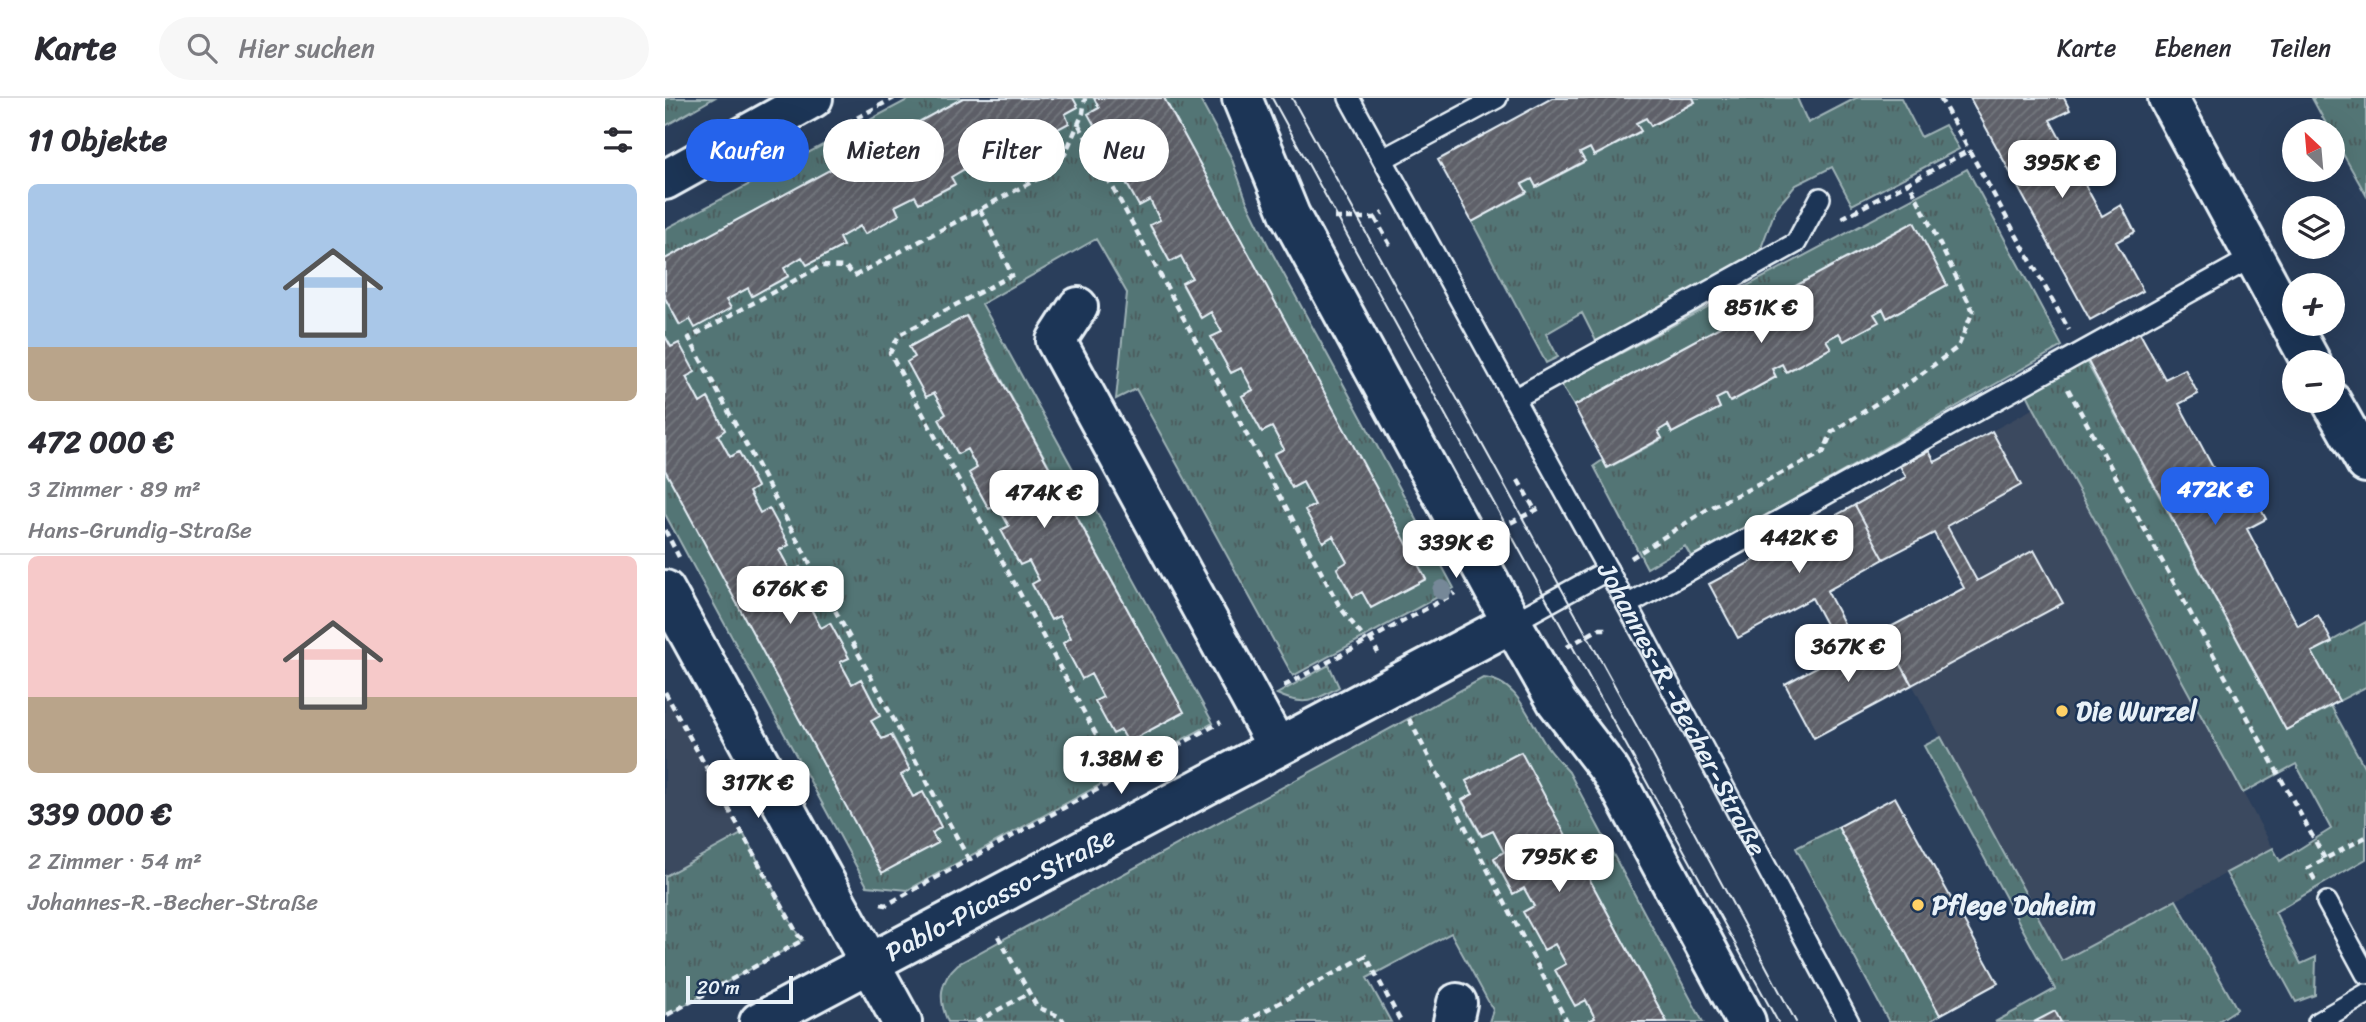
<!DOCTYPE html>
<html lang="de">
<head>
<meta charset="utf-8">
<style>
	body { margin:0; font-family:Sriracha,sans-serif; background:#f7f7f7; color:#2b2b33; height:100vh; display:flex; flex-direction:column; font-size:26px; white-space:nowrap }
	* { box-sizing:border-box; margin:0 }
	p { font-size:23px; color:#7c7c81 }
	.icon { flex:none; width:38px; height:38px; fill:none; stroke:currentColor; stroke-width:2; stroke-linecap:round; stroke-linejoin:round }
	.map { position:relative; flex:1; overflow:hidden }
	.side { display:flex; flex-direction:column; background:#fff; width:665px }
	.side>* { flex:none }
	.hud { position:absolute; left:21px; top:21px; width:665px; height:63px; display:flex; gap:14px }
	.needle { width:46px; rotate:334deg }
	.buttons { position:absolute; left:1617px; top:21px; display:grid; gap:14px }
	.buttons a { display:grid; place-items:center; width:63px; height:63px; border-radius:50%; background:#fff; box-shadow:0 7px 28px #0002; font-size:35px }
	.scale { position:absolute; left:21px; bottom:18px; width:107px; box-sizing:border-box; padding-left:7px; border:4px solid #e8f1f8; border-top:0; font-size:19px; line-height:24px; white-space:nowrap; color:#e8f1f8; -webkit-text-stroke:5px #1d3557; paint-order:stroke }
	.price { position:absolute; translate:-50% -60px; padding:0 16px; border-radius:14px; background:#fff; color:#222; font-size:23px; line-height:46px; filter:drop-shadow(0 2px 4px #0008) }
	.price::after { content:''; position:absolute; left:50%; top:42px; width:21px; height:16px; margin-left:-10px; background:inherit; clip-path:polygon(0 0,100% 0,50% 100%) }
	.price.active { background:#2563eb; color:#fff }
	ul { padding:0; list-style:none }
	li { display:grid; align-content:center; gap:14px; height:371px; padding:0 28px }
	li+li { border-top:2px solid #e1e1e2 }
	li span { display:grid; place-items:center; height:217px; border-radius:10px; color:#555 }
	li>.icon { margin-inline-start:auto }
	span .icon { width:126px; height:126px; fill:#fffc; stroke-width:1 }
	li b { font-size:30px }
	h2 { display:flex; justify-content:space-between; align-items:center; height:84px; padding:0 28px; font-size:30px }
	.tag { padding:0 24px; border-radius:32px; background:#fff; box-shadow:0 7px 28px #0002; font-size:24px; line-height:63px }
	.tag.active { background:#2563eb; color:#fff }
	header { display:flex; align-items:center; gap:42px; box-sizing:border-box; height:98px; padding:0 35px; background:#fff; border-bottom:2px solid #e1e1e2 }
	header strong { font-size:33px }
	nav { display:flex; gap:38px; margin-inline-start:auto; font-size:24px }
	.search { width:490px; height:63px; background:#f7f7f7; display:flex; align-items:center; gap:18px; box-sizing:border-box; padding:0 24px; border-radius:38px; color:#7c7c81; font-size:26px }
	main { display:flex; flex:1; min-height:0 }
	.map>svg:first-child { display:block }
</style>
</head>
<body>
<header>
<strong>Karte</strong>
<div class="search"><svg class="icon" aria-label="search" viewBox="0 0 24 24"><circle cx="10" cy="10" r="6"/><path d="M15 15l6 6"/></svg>Hier suchen</div>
<nav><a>Karte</a><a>Ebenen</a><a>Teilen</a></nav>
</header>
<main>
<section class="side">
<h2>11 Objekte<svg class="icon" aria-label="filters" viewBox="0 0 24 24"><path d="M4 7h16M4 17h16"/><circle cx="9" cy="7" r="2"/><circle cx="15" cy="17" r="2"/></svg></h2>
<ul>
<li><span style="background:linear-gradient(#a9c7e8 75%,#b9a48a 0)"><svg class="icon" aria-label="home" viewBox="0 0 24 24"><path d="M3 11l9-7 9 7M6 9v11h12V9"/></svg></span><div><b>472 000 €</b><p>3 Zimmer · 89 m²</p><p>Hans-Grundig-Straße</p></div></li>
<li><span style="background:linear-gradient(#f6c9c9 65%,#b9a48a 0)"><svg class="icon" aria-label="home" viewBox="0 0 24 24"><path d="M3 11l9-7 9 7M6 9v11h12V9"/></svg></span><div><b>339 000 €</b><p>2 Zimmer · 54 m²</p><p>Johannes-R.-Becher-Straße</p></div></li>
</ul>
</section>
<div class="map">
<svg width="1701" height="924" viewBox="0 0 1701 924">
	<defs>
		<pattern id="grass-tufts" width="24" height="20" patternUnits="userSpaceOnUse" patternTransform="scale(1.75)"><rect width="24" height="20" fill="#537474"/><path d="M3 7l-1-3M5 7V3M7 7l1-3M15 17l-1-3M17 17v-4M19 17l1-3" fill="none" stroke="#4c5c5d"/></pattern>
		<pattern id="building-hatch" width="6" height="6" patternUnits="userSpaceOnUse" patternTransform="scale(1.75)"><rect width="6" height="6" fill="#5e6169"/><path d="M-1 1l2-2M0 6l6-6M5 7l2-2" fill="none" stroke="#75787f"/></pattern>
	</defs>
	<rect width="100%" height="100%" fill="#2a3e5b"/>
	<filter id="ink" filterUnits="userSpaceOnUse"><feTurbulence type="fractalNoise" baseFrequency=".0143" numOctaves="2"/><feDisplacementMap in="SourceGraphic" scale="14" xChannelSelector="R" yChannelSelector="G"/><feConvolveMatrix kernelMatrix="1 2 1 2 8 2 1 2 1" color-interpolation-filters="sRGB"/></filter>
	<g filter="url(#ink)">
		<path fill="#3a485f" d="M1369,310L1608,750L1398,863L1218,533L1299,490L1269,435L1219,461L1190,407L1241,380L1235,368L1264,353L1270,364Z
			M0,594L78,735L0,778Z"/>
		<path fill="url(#grass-tufts)" stroke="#9eb2b6" stroke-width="2" fill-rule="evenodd" d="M0,0H49L0,28Z
			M246,0H298L0,161V131Z
			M408,0H429L434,10L424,16L442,50L453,45L466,68L455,74L474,108L485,102L495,122L485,128L505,164L516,158L527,180L517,186L535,219L546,214L557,234L547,240L566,275L576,270L588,292L577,298L597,334L607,329L619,351L609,357L627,390L638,384L650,407L641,412L658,444L668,438L682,464L672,471L687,498L697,494L706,510L760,481L499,0H534L566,59L582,104L604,149L789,490L628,578L471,291L451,301L462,195L431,141L317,206L548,625L243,792L202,788L0,416V372L47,458L272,744L267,735L276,729L258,695L248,699L236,677L245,671L227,637L217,641L206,623L215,617L196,581L187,586L175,564L184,560L165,525L156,530L146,511L154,506L135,470L126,474L114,452L123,447L95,415L84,394L92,388L74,355L65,359L53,337L60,332L44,301L35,305L21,279L14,245L6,249L0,238V200L14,226L25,221L30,229L65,211L61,202L83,190L88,197L123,179L119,170L137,159L142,167L178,148L174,140L195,128L200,135L234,117L230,108L250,98L254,105L289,87L286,79L308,66L313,74L348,55L344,47L367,35L404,25L400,16L412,9ZM302,218L519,614L463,644L456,632L431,603L438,599L426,576L417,580L398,545L406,540L394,518L386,521L367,487L374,482L364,463L337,432L344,428L332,407L324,411L304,375L312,370L302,351L293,356L274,321L281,316L269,295L242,264L250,259L245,248Z
			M1028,0H1132L1143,25L1191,0H1236L1256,39L1280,27L1294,51L1187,107L1167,69L1131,87L1111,110L1093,158L932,245L917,215L881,236L893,259L881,265L807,124L861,95L857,86L867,81L872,89L919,64L915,55L925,50L930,58L975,34L971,25L981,20L986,28L1030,4Z
			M1647,0H1701V97L1668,38V33H1665Z
			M1302,71L1397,248L1027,460L1020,448L982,470L929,368L938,362L943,370L997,341L993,333L1003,327L1007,335L1055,310L1051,301L1061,296L1066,304L1111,279L1107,271L1117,266L1122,274L1165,250L1161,242L1174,235L1179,243L1213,223L1209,216L1218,211L1222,219L1282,187L1248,124L909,308L896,287Z
			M1420,261L1621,632L1666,608L1701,672V761L1610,814L1636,866L1651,859L1650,897L1631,904L1561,775L1608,750L1615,763L1666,731L1631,666L1578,695L1369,310L1361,294Z
			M1701,524V589L1674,603L1647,554Z
			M664,567L674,589C649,603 639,609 612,596Z
			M818,580C852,582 863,619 879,644C886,655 896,665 904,674L1038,924H1002L855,654L801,683L808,696L797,703L816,738L828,733L839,754L829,761L848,796L859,790L869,808L859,814L879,852L890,846L901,866L890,872L910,907L921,902L930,920L922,924H824L828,912L786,835L702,880L726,924H283C273,901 274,883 293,866Z
			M1276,639L1397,863L1511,802L1572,911L1552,924H1330L1390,891L1259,648Z
			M1173,729L1275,917L1264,924H1224L1131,750Z
			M78,735L133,837L138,842L0,918V778Z"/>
		<path fill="url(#building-hatch)" stroke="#e8f1f8" stroke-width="2" d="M298,0H408L413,9L400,16L404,25L371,43L367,35L344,47L349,55L313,75L308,66L286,79L290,86L254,105L250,98L230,108L234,117L200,136L195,128L174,140L178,148L142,167L137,159L119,170L123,178L87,198L83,190L61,202L66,210L30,230L25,221L15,227L0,200V161Z
			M429,0H499L761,481L706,510L697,494L688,499L672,470L682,464L668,438L658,444L640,412L650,407L638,384L627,390L609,356L619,351L607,329L597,334L577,298L588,292L576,270L566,275L546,239L557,234L546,214L536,220L517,185L527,180L516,158L505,164L485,127L495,122L485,102L474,108L455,73L466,68L453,45L442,50L423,16L434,10Z
			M887,0H1028L1030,4L986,28L981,20L971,25L976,33L929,58L925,50L915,55L920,63L871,89L867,81L857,86L862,94L807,124L773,62Z
			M1305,0H1399L1405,12L1385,22L1437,118L1456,107L1470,134L1451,144L1478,193L1425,222Z
			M1249,124L1282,187L1222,220L1218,211L1209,216L1214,224L1179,243L1174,235L1161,242L1166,250L1121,274L1117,266L1107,271L1111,279L1065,304L1061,296L1051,301L1055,310L1007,335L1003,327L993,333L997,340L942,370L909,308Z
			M301,218L519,614L463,644L456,632L448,636L430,603L438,599L426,576L417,581L398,545L406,540L394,518L386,522L367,486L374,482L364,463L355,467L336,432L344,428L332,407L324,411L304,375L312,370L302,351L293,356L274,321L281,316L269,295L261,299L242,264L250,259L244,249Z
			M1471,228L1500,281L1520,271L1533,296L1514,306L1560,392L1580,381L1601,421L1582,431L1633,528L1653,517L1667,544L1647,554L1674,603L1621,632L1419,256Z
			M0,238L6,249L14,245L30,274L21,279L35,305L43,300L60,332L53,337L65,359L74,354L92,389L84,394L95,415L104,410L124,447L114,452L126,474L135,469L154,506L146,511L156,530L165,525L184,560L175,564L187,586L196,581L215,618L206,623L217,641L226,637L245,672L236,677L248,699L258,694L276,729L267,735L273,745L217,775L0,372Z
			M1327,333L1356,387L1282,428L1312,483L1369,452L1398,505L1247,587L1218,533L1299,490L1269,435L1219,461L1190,407L1241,379L1235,368L1264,353L1270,364Z
			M1190,407L1219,461L1162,493L1191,548L1177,556L1147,500L1073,540L1044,486L1101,456L1095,445L1123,429L1129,440Z
			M1218,533L1247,587L1149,640L1120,586Z
			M856,654L967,860L1002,924H922L930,920L921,902L910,908L890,872L901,866L890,846L879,852L858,814L869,808L859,790L848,796L829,760L839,754L828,733L817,738L797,702L808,696L801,683Z
			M1230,699L1333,885L1275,917L1173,729Z
			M1390,913L1396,924H1369Z"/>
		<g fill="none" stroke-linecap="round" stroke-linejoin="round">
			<g stroke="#e8f1f8" stroke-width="24">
				<g id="service">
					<path id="s1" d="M684,0L962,507L1184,924"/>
					<path d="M718,61L832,0"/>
					<path d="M849,301L1131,145L1155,100"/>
					<path d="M962,507L1588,159"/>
					<path d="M847,525L943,472"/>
					<path d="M1662,804L1701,876"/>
					<path d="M1653,924L1701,896"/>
				</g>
			</g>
			<g stroke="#e8f1f8" stroke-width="44">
				<g id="minor">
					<path d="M577,0L625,117L847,525L892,604L945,673L957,693L1081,924"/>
					<path d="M1503,0L1646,264"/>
					<path d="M0,82L148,0"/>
					<path d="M413,209L391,243L612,649"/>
					<path d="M1666,303L1701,365"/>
					<path d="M0,492L237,924"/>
					<path id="s2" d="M94,924L847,525"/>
					<path d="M788,924L792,905"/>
				</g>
			</g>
			<path stroke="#e8f1f8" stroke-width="4.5" stroke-dasharray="7 5" stroke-linecap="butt" d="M1275,0L1404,232
				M414,27L675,509L701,543
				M171,31L229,0
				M315,111L347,177L234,237L225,255L454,679
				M669,120H710L718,115
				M710,120L725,147
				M1177,120L1303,53
				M1403,291L1660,761
				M853,382L870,412
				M835,430L877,409
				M0,432L14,459
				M966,460L1043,411L1158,355L1167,334L1251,280L1293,249L1308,213L1244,84
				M705,540L713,555
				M902,549L934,531H945
				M619,588L790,495
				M0,594L133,837L138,842L0,918
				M744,621L902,924
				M304,762L24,240L156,168L181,169L189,178L374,80L400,56L418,15L420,0
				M1650,782L1643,770L1701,739
				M216,806L221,807L556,624
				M333,838L372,909L396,919L399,924
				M311,924L364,895
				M579,924L701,858L736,924"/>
			<use href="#service" stroke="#1d3557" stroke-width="19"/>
			<use href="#minor" stroke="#1d3557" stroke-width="38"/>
			<path stroke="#e8f1f8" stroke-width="2" d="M607,0L1113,924
				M627,0L985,652L1131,924"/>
		</g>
		<circle fill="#768898" cx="777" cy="492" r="10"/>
	</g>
	<g fill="#ffd166" stroke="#1d3557" stroke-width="2.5">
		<circle cx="1397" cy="613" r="7"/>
		<circle cx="1253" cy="807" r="7"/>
	</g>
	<g text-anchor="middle" stroke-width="5" stroke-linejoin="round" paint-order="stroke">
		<g font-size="26" fill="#e8f1f8" stroke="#1d3557">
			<text dy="9" stroke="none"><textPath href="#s1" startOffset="696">Johannes-R.-Becher-Straße</textPath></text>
			<text dy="9" stroke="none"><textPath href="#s2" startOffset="273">Pablo-Picasso-Straße</textPath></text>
		</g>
		<g font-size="26" font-weight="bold" fill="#e8f1f8" stroke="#1d3557" text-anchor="start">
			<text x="1411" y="622">Die Wurzel</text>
			<text x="1267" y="816">Pflege Daheim</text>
		</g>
	</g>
</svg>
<div class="buttons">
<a><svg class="needle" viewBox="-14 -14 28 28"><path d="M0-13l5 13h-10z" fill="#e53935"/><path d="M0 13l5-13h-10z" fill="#7c7c81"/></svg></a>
<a><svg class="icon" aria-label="layers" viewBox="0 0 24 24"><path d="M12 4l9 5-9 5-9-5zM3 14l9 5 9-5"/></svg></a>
<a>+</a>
<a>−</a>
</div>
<div class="scale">20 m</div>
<b class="price" style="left:1397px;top:102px">395K €</b>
<b class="price" style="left:1096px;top:247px">851K €</b>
<b class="price active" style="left:1550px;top:429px">472K €</b>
<b class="price" style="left:379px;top:432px">474K €</b>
<b class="price" style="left:1134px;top:477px">442K €</b>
<b class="price" style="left:791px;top:482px">339K €</b>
<b class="price" style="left:125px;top:528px">676K €</b>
<b class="price" style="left:1183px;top:586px">367K €</b>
<b class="price" style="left:456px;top:698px">1.38M €</b>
<b class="price" style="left:93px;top:722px">317K €</b>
<b class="price" style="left:894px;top:796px">795K €</b>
<div class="hud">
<a class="tag active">Kaufen</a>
<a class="tag">Mieten</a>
<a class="tag">Filter</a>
<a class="tag">Neu</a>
</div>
</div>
</main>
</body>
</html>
